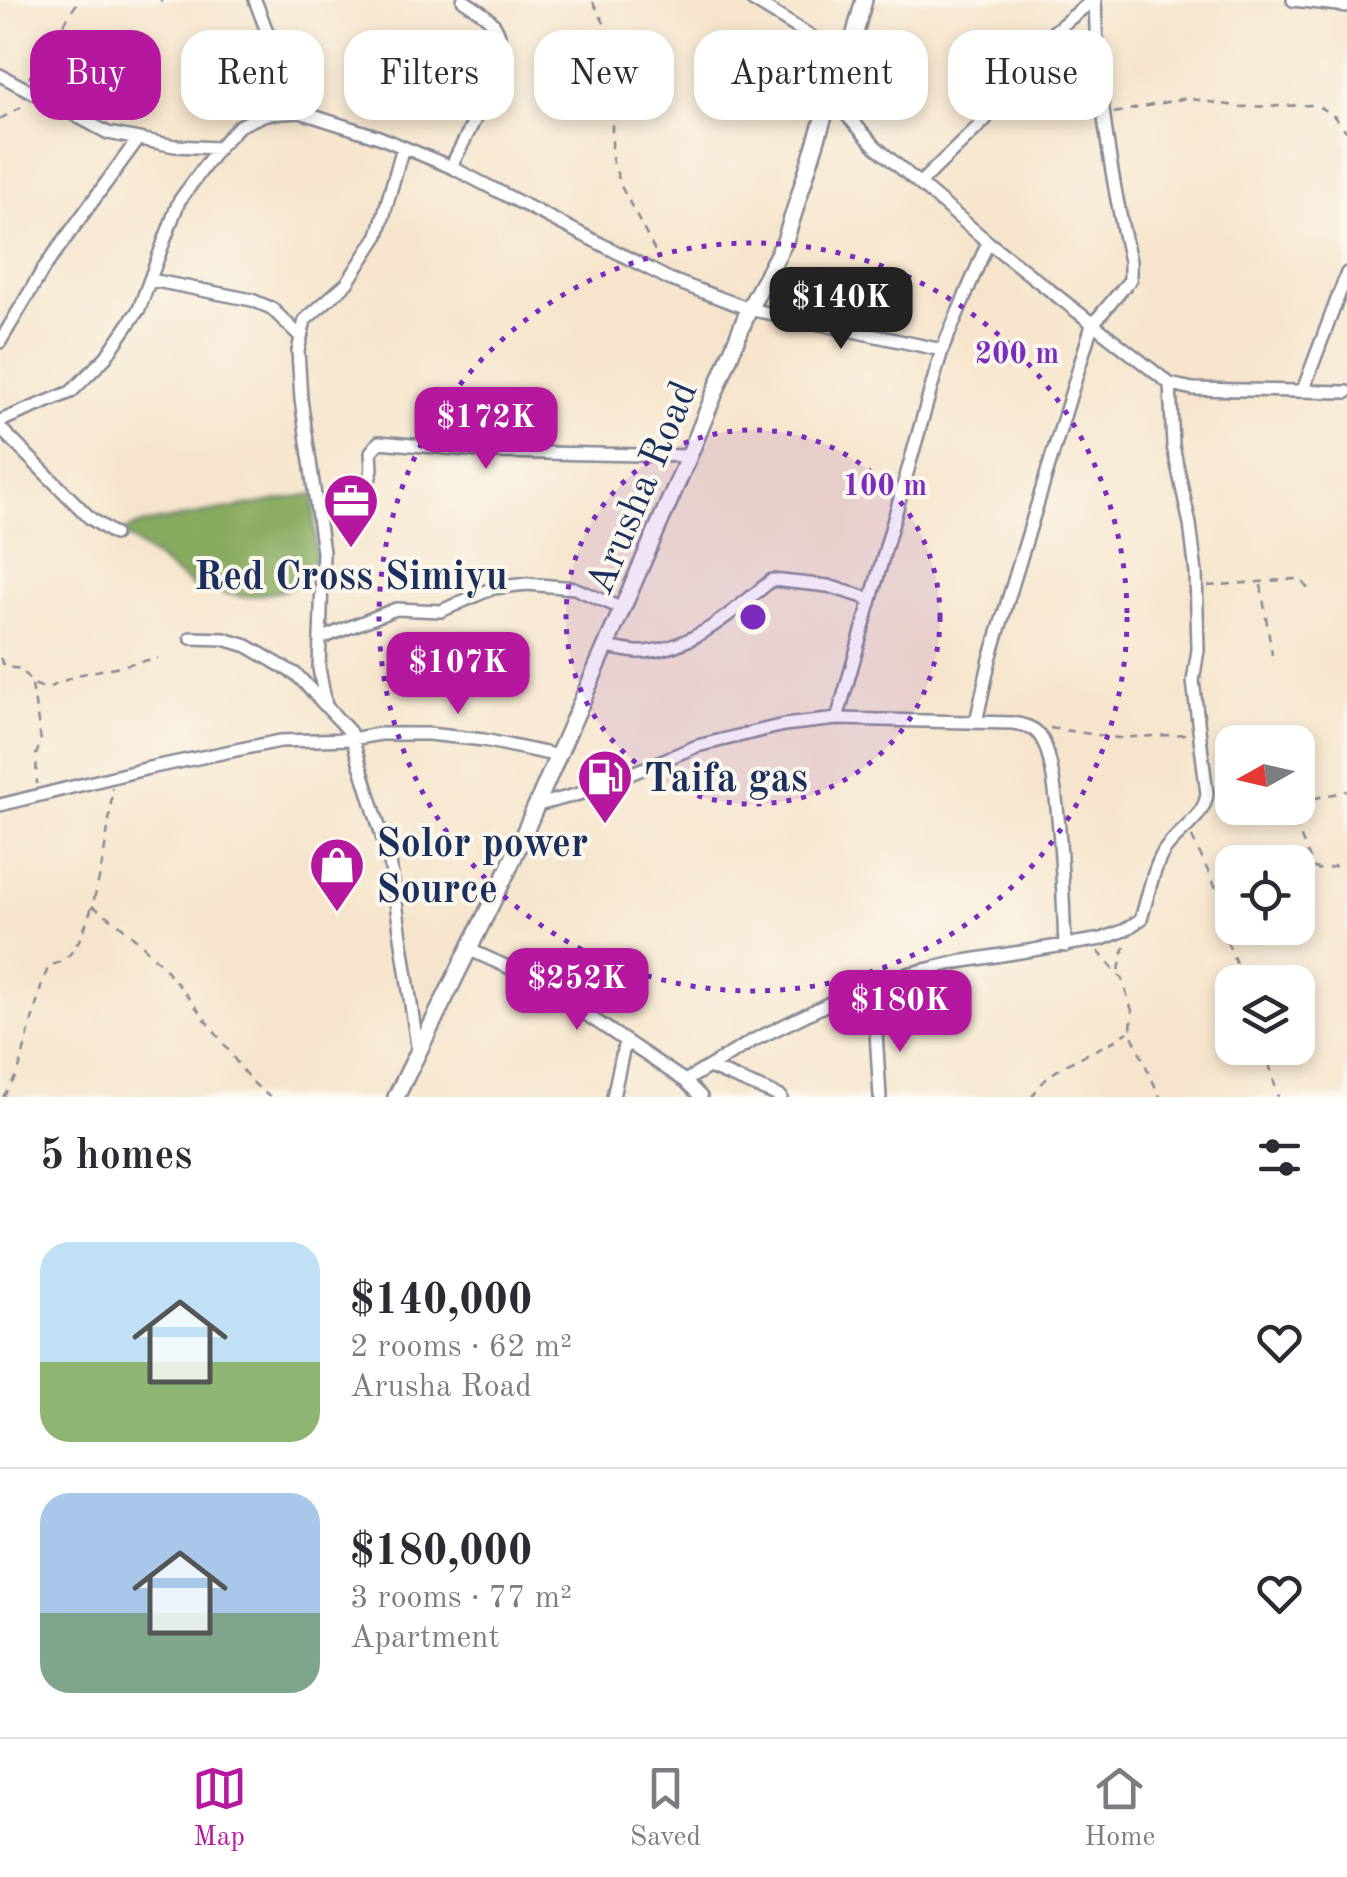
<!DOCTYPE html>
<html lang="en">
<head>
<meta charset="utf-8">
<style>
	body { margin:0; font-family:"Old Standard TT",serif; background:#f7f7f7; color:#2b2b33; height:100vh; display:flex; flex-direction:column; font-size:38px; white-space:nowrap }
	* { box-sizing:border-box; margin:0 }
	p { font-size:32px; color:#7c7c81 }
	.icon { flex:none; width:55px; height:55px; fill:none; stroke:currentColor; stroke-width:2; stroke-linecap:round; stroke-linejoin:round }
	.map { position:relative; height:1097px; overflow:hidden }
	.details { display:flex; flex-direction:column; background:#fff; flex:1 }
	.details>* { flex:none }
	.hud { position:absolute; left:30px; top:30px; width:1288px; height:90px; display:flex; gap:20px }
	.needle { width:65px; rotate:262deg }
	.tools { position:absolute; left:1215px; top:725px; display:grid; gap:20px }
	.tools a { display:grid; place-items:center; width:100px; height:100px; border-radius:20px; background:#fff; box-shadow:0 5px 15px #0003; font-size:50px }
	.price { position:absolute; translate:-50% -85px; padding:0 22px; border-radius:20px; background:#b5179e; color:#fff; font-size:32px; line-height:65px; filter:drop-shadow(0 2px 5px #0008) }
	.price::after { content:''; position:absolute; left:50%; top:60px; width:30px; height:22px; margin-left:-15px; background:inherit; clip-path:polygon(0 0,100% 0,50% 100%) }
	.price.on { background:#222; color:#fff }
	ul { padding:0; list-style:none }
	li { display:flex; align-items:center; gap:30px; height:250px; padding:0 40px }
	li+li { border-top:2px solid #e1e1e2 }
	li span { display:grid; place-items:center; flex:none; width:280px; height:200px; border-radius:30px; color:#555 }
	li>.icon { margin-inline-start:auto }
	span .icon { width:120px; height:120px; fill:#fffc; stroke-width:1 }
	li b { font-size:42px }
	h2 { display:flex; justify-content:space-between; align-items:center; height:120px; padding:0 40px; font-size:42px }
	.chip { padding:0 35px; border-radius:30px; background:#fff; box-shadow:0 5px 15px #0003; font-size:35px; line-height:90px }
	.chip.on { background:#b5179e; color:#fff }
	.tab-bar { display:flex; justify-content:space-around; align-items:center; height:140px; border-top:2px solid #e1e1e2; background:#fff; font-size:28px; color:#7c7c81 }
	.tab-bar a { display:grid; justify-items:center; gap:5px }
	.tab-bar .on { color:#b5179e }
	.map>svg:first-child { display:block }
</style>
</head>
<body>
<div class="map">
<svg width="1347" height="1097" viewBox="0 0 1347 1097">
	<rect width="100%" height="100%" fill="#fbf7ec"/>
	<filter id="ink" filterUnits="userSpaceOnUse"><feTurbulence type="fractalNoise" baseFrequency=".01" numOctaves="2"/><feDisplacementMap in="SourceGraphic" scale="20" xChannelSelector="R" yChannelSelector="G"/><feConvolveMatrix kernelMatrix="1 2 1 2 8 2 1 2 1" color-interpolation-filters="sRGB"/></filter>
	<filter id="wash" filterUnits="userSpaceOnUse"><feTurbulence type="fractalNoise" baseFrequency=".0048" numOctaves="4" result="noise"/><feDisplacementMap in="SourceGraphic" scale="40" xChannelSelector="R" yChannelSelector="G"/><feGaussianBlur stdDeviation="2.25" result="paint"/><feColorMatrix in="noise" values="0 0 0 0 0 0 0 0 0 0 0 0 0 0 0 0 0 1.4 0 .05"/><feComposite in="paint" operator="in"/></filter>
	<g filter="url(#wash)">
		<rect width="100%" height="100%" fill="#f6e5cc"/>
		<path fill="#88aa5f" stroke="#526c5e" stroke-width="2.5" d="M314,494L316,575L283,591L244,597L196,589L121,532L142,524Z"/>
	</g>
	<g filter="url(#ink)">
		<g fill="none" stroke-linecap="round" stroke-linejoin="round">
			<g stroke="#888a95" stroke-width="16">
				<path id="minor" d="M255,0L282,71L292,112
					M752,0L848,59
					M1293,0L1347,6
					M0,75L108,133L175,146L218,148
					M830,97L876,147L988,242L1170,384L1193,389L1347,392
					M451,167C465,137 509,63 498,32C492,17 476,9 463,0
					M920,183L984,121L1024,74L1040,43L1093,0
					M151,280L252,300L271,308L301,337
					M0,342L44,268L138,139
					M1303,390L1347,273
					M0,421L71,392L106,357L139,309L179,201L218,148L239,126L266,114L300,112L379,137L451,167L669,279L749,309L942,350
					M0,428L90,518L114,534
					M319,516L364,499L372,469L371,452L379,442L491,452L689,456
					M191,638L224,639L247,646L297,675L350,732L390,862L418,1052
					M322,638L396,609L441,611L493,588L527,584L574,588L623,609
					M607,647C619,649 633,653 645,652C697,647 734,610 772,580L828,586L870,599
					M326,706L319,668L323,552L301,399L298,351L305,320L347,283L378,235L403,147
					M837,719L942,350L988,242
					M976,722L990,659L1092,325L1130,280V261C1110,175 1097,89 1095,0
					M0,805L149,768L280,741L352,739L380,734H428L484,740L559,756
					M538,805L590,791L697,746L784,725L837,719L1013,723C1023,725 1034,727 1040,736C1061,763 1063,907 1065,946
					M470,950L532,978L685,1081L701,1097
					M709,1067L781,1097
					M685,1081L754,1040L873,982L958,962L1102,939L1125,930L1141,919C1148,897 1152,871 1164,851C1177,831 1204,819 1207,794L1193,681L1198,650L1196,573L1190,524L1173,446L1170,384
					M613,1097L625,1041
					M880,1097L876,1032L878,1020L890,1005"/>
			</g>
			<g stroke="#888a95" stroke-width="20">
				<path id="secondary" d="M396,1097L508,870L689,456L749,309L785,241L830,97L848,59L864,0"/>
			</g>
			<path stroke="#888a95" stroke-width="2.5" stroke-dasharray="8 8" stroke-linecap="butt" d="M160,2L162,0
				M593,2L614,42L617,56L612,99V159L622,188L659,259
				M29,78L79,0
				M1114,113L1186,98L1241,107L1315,105L1332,114L1347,132
				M0,119L26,104
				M1261,585L1272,655
				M1208,586L1295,579L1302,581L1309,590
				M0,658L5,667L22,669L31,683L46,689L77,675L158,658
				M32,685L41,741L36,755L37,784
				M1050,728L1118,738L1186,734
				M1217,798L1232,793
				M1298,802L1347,791
				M1288,808L1314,868L1321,870L1347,863
				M1192,837L1225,907L1226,939L1244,982
				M92,906C145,937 183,990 220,1039C237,1061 246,1080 270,1097
				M1098,951L1122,979L1132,1011L1131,1033L1160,1097
				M1119,970L1125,944
				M1265,1048L1278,1097
				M3,1097L18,1073L43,980L49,966C54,964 59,963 63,960C94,942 111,822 112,787
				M1032,1097C1052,1061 1098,1054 1128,1032"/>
			<use href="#minor" stroke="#fff" stroke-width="11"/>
			<use href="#secondary" stroke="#fff" stroke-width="15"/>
		</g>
	</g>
	<circle cx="753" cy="617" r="187" fill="#7b2cbf" fill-opacity=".12"/>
	<g fill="none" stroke="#7b2cbf" stroke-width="5" stroke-dasharray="5 10">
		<circle cx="753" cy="617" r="187"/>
		<circle cx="753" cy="617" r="374"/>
	</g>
	<defs>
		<g id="office-pin" transform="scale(2.875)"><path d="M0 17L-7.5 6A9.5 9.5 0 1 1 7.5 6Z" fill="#b5179e" stroke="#fbf7ec"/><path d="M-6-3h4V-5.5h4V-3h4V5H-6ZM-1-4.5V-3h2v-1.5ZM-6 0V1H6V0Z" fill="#fff"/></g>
		<g id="fuel-pin" transform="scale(2.875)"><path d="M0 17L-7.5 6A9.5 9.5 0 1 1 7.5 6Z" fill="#b5179e" stroke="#fbf7ec"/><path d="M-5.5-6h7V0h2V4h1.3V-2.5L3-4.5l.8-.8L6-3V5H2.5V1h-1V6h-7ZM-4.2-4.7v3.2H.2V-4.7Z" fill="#fff"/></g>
		<g id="shop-pin" transform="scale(2.875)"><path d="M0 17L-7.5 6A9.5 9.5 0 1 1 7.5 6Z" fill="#b5179e" stroke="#fbf7ec"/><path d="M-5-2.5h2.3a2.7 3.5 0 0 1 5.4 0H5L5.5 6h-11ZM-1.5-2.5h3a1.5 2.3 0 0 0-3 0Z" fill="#fff"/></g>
	</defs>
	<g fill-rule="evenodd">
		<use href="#office-pin" x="351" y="501"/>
		<use href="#fuel-pin" x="605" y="777"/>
		<use href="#shop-pin" x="337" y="865"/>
	</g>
	<g text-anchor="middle" stroke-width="8" stroke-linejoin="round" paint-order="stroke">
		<g font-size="40" fill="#1b2f5e" stroke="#fbf7ec">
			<text transform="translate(640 487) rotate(-67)" y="14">Arusha Road</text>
		</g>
		<g font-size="40" font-weight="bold" fill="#1b2f5e" stroke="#fbf7ec" text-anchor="start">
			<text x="351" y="589" text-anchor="middle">Red Cross Simiyu</text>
			<text x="644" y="791">Taifa gas</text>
			<text x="376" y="856">Solor power<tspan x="376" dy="46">Source</tspan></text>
		</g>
	</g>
	<circle cx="753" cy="617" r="15" fill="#7b2cbf" stroke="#fbf7ec" stroke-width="5"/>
	<g font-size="30" text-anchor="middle" font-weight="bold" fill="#7b2cbf" stroke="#fbf7ec" stroke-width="8" stroke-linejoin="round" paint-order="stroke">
		<text x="1017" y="363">200 m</text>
		<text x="885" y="495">100 m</text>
	</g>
</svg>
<div class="tools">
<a><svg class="needle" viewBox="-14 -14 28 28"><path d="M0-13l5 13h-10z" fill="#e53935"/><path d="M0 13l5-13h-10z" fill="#7c7c81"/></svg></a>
<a><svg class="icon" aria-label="locate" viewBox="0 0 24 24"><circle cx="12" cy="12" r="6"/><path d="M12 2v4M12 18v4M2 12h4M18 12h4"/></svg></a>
<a><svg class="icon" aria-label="layers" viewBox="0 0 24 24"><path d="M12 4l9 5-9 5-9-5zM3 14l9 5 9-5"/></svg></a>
</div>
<b class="price on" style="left:841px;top:352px">$140K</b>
<b class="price" style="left:486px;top:472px">$172K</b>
<b class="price" style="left:458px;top:717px">$107K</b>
<b class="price" style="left:577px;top:1033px">$252K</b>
<b class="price" style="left:900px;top:1055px">$180K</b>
<div class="hud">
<a class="chip on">Buy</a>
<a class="chip">Rent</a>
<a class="chip">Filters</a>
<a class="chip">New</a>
<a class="chip">Apartment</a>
<a class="chip">House</a>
</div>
</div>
<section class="details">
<h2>5 homes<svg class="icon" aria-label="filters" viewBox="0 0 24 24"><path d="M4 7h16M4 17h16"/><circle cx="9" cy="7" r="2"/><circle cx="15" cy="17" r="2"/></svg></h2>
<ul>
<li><span style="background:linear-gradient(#bfe0f5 60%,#8fb573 0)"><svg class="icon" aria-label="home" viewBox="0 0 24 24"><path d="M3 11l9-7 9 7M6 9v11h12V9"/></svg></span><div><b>$140,000</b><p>2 rooms · 62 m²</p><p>Arusha Road</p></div><svg class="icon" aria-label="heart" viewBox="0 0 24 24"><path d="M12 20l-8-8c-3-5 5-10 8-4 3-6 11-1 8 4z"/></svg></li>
<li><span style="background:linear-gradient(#a9c7e8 60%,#7fa58c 0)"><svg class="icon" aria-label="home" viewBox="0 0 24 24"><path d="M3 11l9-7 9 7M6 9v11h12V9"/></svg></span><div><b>$180,000</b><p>3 rooms · 77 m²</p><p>Apartment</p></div><svg class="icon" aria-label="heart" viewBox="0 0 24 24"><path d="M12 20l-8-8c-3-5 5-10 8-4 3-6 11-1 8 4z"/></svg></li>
</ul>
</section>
<nav class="tab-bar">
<a class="on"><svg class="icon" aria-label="map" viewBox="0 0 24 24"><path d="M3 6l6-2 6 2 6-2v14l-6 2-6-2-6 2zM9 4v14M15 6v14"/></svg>Map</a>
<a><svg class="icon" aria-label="saved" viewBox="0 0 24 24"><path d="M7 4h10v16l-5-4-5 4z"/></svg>Saved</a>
<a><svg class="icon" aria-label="home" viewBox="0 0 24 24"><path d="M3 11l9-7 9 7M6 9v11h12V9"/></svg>Home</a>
</nav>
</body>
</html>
